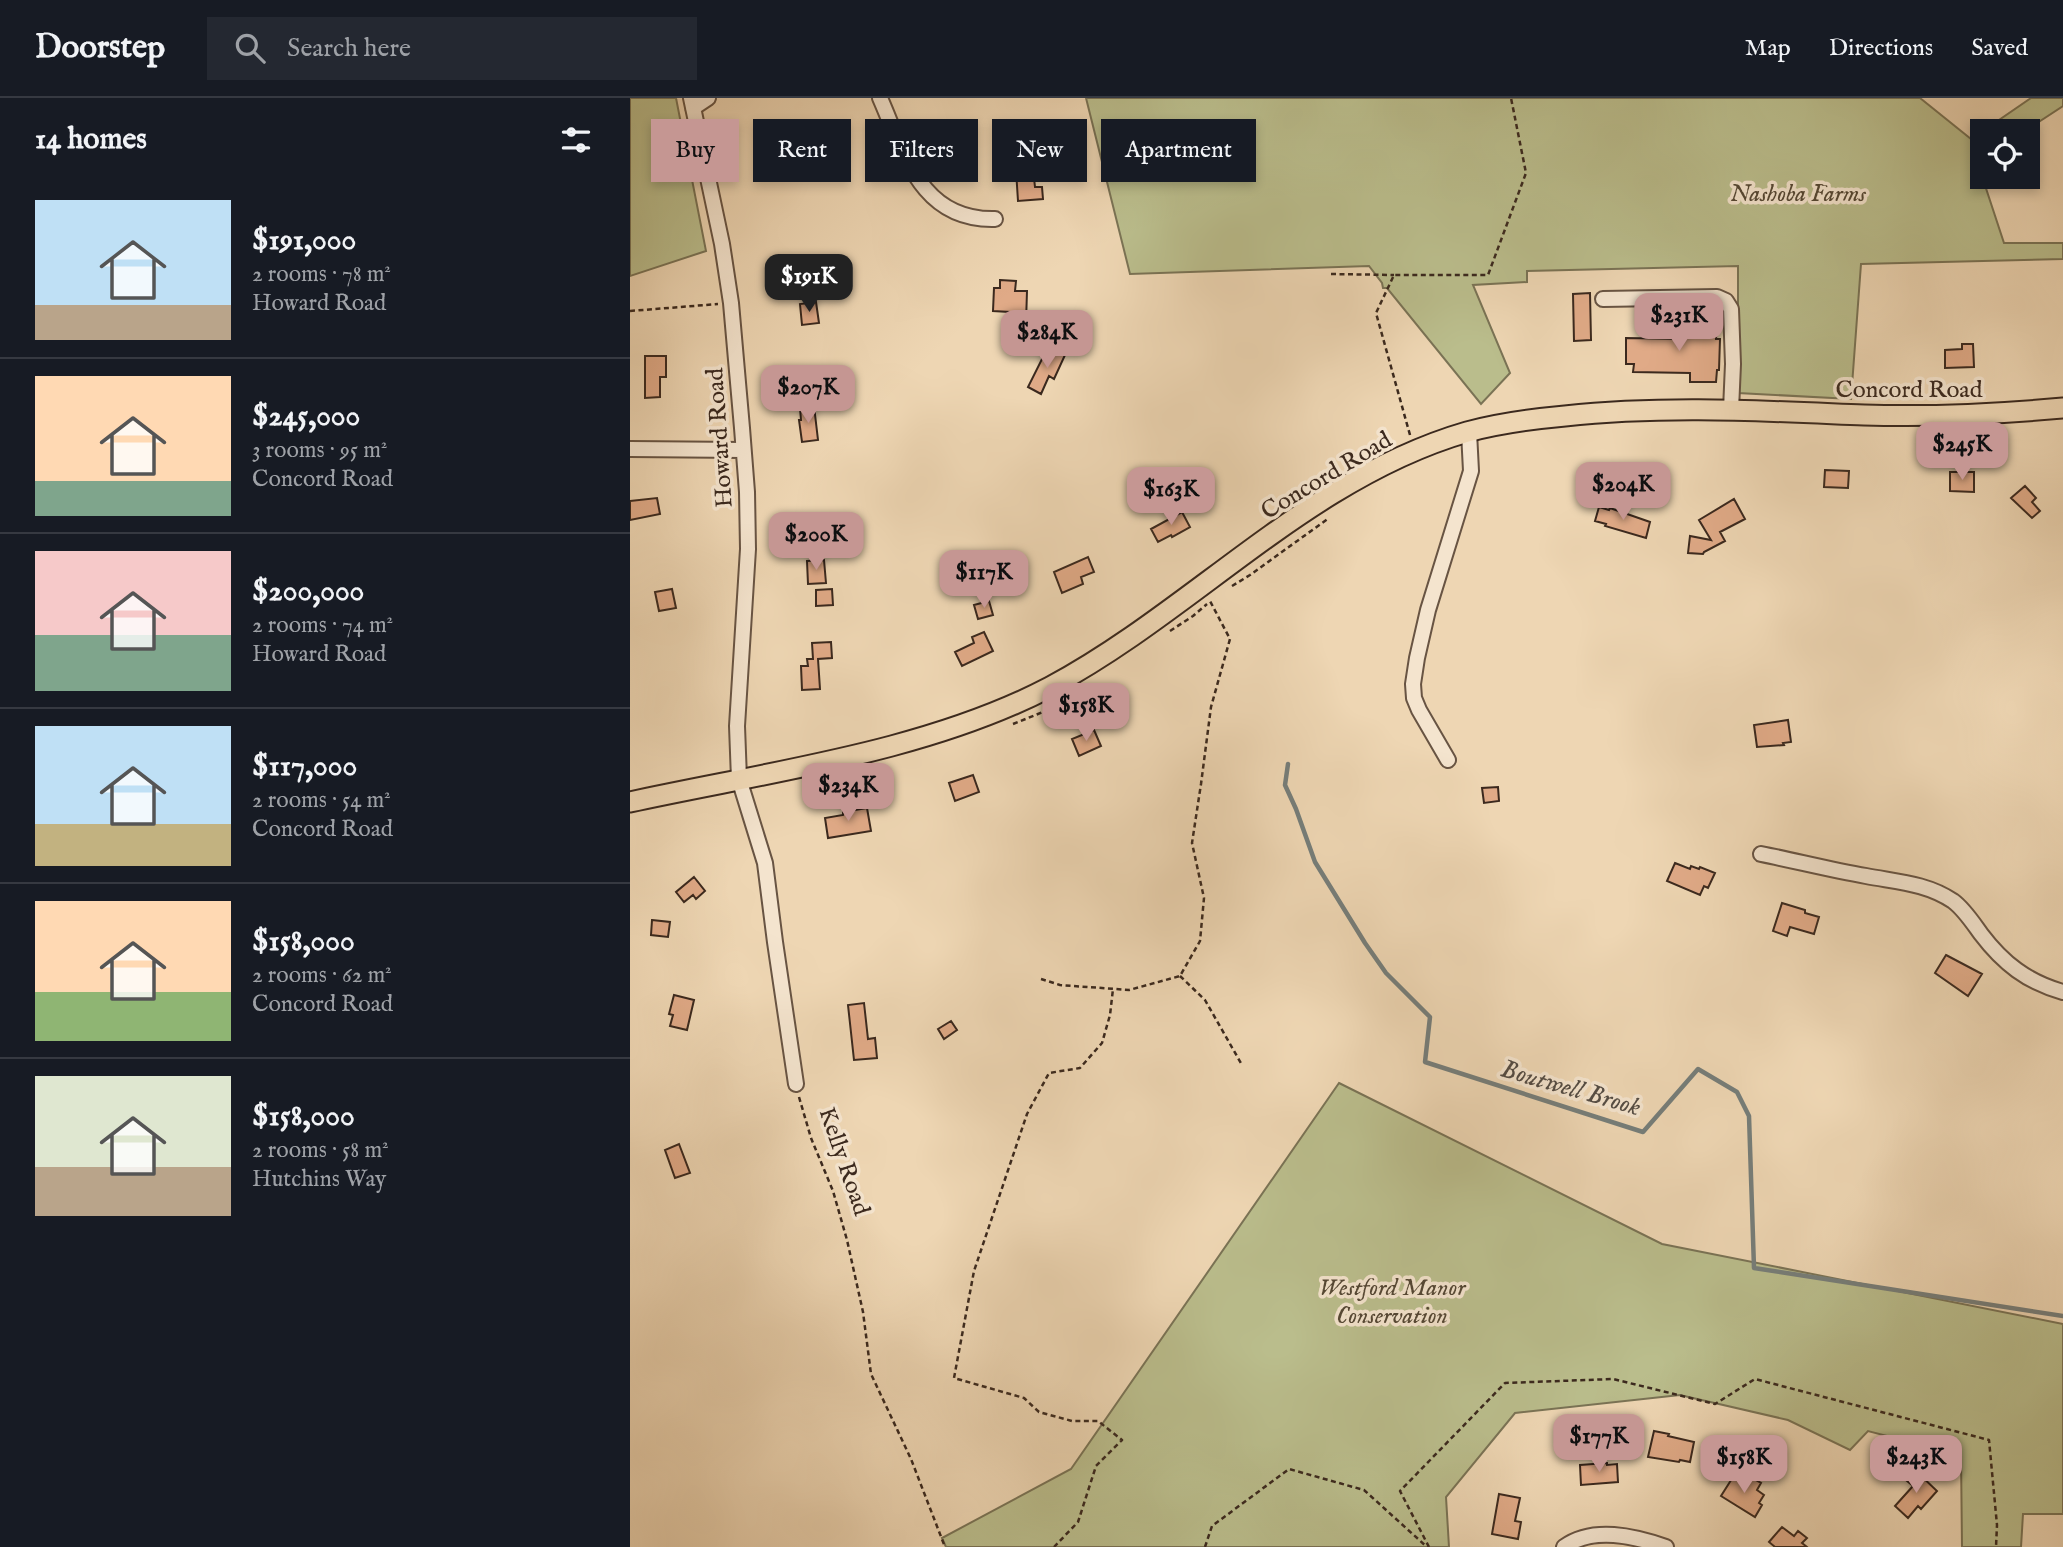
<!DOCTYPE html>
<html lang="en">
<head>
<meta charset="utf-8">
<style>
	body { margin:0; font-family:"IM FELL English",serif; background:#242831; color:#f1f3f6; height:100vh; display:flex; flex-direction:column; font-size:26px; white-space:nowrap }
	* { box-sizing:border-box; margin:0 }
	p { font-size:23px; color:#9ea1a6 }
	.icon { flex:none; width:38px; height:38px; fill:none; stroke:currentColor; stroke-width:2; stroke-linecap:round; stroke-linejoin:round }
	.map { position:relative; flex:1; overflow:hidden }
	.panel { display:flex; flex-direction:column; background:#171b24; width:630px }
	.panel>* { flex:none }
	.guide { position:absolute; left:21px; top:21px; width:665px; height:63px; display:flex; gap:14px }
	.controls { position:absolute; left:1340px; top:21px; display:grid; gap:14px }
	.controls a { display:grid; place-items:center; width:70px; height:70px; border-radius:0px; background:#171b24; box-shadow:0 4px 10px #0003; font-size:35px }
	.price { position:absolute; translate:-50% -60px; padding:0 16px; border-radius:14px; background:#c59692; color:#111; font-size:23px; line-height:46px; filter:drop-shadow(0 2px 4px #0008) }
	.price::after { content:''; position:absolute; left:50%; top:42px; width:21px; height:16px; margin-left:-10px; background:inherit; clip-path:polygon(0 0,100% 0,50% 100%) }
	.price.current { background:#222; color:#fff }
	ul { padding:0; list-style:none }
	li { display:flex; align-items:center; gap:21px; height:175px; padding:0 35px }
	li+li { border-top:2px solid #363941 }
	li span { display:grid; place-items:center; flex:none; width:196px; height:140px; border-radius:0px; color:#555 }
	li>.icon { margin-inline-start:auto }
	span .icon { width:84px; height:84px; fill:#fffc; stroke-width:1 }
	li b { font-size:30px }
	h2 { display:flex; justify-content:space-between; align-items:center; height:84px; padding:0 35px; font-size:30px }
	.tag { padding:0 24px; border-radius:0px; background:#171b24; box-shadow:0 4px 10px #0003; font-size:24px; line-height:63px }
	.tag.current { background:#c59692; color:#111 }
	header { display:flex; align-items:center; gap:42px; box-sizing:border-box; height:98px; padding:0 35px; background:#171b24; border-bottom:2px solid #363941 }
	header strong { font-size:33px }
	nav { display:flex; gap:38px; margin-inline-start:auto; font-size:24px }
	.search { width:490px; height:63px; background:#242831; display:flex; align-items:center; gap:18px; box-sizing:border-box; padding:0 24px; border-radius:0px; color:#9ea1a6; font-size:26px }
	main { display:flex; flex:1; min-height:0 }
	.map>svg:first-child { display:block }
</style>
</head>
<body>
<header>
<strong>Doorstep</strong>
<div class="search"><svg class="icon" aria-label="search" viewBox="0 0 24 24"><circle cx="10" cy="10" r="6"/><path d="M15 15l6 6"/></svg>Search here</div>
<nav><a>Map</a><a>Directions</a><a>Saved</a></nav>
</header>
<main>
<section class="panel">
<h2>14 homes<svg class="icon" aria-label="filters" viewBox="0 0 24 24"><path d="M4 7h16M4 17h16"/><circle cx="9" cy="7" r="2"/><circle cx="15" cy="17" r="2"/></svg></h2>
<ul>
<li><span style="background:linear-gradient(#bfe0f5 75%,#b9a48a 0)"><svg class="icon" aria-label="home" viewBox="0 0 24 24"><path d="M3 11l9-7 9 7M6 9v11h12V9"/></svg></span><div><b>$191,000</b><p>2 rooms · 78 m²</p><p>Howard Road</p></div></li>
<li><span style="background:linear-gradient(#ffd9b3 75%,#7fa58c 0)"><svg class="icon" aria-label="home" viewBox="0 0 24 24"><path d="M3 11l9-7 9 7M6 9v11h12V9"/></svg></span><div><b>$245,000</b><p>3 rooms · 95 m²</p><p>Concord Road</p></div></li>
<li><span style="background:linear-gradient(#f6c9c9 60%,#7fa58c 0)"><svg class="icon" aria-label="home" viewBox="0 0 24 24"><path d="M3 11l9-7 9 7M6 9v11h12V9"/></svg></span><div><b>$200,000</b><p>2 rooms · 74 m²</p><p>Howard Road</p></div></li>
<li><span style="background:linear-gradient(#bfe0f5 70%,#c2b280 0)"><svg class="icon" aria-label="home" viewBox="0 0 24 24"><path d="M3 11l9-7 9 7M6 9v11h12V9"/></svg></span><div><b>$117,000</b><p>2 rooms · 54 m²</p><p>Concord Road</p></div></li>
<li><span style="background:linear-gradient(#ffd9b3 65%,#8fb573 0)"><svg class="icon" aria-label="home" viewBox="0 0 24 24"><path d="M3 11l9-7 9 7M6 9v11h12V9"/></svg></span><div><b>$158,000</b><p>2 rooms · 62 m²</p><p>Concord Road</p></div></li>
<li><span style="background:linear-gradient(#dfe7d0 65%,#b9a48a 0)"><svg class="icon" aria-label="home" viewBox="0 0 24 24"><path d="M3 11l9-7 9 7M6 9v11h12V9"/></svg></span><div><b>$158,000</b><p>2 rooms · 58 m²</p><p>Hutchins Way</p></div></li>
</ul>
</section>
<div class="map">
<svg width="1433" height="1449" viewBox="0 0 1433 1449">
	<rect width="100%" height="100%" fill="#eed6b3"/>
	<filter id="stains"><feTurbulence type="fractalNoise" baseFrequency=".00286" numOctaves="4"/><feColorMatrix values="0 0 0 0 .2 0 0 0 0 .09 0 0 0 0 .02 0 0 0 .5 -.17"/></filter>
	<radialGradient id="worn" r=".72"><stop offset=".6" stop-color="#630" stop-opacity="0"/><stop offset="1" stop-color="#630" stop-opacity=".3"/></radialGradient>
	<path fill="#babd8c" stroke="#7a7355" stroke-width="2" d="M0,0H46L76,153L0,178Z
		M456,0H1290L1341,41L1353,33V62L1348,66L1374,145H1433V161L1231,166L1221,301L1108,295V168L897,173V184L843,187L880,275L851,306L757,190H753L752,185L739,168L500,176Z
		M1401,0H1433V8L1395,33H1353Z
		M709,985L1032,1146L1433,1226V1416H1393L1391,1449H1332L1331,1357L1238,1333L1220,1352L1158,1322L1050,1297L885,1315L816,1399L819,1449H316L312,1440L441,1371Z"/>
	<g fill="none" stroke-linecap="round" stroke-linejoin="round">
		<path stroke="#767e7a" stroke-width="4.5" d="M658,666L655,687L666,711L685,764L735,845L756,875L800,919L795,964L1013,1034L1068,971L1107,994L1119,1018L1124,1170L1433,1218"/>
	</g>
	<path fill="#e0aa87" stroke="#3b291e" stroke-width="2" d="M144,37L145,72H130L126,38Z
		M403,71L405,89H412L413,101L388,103L386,72Z
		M370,182L386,183L385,193H397L396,225L380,224V214L363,213L364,190H370Z
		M960,195L961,242L944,243L943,196Z
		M186,204L189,225L172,227L170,206Z
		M1067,218H1081V226H1087L1086,241H1090L1089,272H1087L1086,284H1060V275L1003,274L1004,266H996V240L1055,241V239H1061V225H1067Z
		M1332,246H1343L1344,269L1315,270V252L1332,251Z
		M418,249L435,257L424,281L419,278L411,296L398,289Z
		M15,258H36V279H30V299L15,300Z
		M184,308L188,342L172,344L169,322H171L170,310Z
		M1195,372L1219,373L1218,390L1194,389Z
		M1320,374H1344V394L1320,393Z
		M1395,388L1406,400L1402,404L1410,413L1402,420L1381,400Z
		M27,400L30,416L0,422V403Z
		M1104,401L1115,421L1090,434L1095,443L1074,454L1073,456L1058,455L1060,438L1081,442L1069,422Z
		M969,409L979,412L980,410L1020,424L1016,440L975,428L976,426L965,423Z
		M552,414L560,429L542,439L541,437L528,444L521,431Z
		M458,459L464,474L451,479L453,486L432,495L424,474Z
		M194,462L196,485L178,486L177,463Z
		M42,491L46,510L29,513L25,494Z
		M202,491L203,507L186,508V492Z
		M359,503L363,517L348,521L344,507Z
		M354,534L363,553L332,568L325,554L344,545L342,539Z
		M201,544L202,560L188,561L190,591L172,592L171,568H178L177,561H183L182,545Z
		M1158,622L1161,644L1153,645L1154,647L1127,649L1124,627Z
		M464,632L471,648L449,658L442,641Z
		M343,677L349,694L325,703L319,685Z
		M868,689L869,703L854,705L852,690Z
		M237,710L241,733L198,740L195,720L213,717V714Z
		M1045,765L1060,771L1061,768L1069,771L1070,769L1085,775L1078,790L1074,788L1070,797L1037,783Z
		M64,779L75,793L66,801L63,797L54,804L46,794Z
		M1152,805L1175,812V815L1189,819L1184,836L1160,829L1157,838L1143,833Z
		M22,822L40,824L38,839L21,837Z
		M1316,857L1352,876L1338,898L1305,875Z
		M44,897L64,902L57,932L40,928L43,917L39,916Z
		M234,905L238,941L245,940L247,960L224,962L218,907Z
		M321,923L327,932L314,941L308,931Z
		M49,1046L60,1075L45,1080L35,1052Z
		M1024,1333L1039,1336L1038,1338L1064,1344L1060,1364L1050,1362L1049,1364L1018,1359Z
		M977,1365V1367L987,1366L988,1384L951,1387L950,1367Z
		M1286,1373L1307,1393L1291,1411L1288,1408L1278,1420L1265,1408L1283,1388L1277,1383Z
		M1103,1379L1117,1387L1122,1380L1131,1385L1127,1392L1134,1397L1129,1405L1132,1407L1125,1419L1091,1398Z
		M869,1396L890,1400L885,1423L891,1424L888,1441L862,1436Z
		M1152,1429L1164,1438L1168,1433L1177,1440L1172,1445L1177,1449H1145L1139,1444Z"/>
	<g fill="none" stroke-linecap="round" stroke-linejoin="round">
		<g stroke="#685443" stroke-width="18">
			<path id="minor" d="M61,0L92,146L101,205L112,330L117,394L118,451L107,628L109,681L135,765L145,844L166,986
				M250,0C275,57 291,123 365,121
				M63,10L78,0
				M973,201L1087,199L1096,203L1101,211L1103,266L1101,312
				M0,351L113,352
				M818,662L789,612L784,600L783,586L787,560L798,512L841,373L839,334
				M1131,756C1166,763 1201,772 1236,778C1267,784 1296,785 1323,803C1334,811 1343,825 1351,836C1373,865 1397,884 1433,894
				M934,1449C963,1428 1004,1438 1036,1449"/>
		</g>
		<g stroke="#3b291e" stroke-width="23">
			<path id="major" d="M0,704C137,674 296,654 420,589C564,512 678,380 837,334C870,325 902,321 935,318C1035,307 1134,313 1234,317C1301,319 1367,316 1433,310"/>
		</g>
		<path stroke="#3b291e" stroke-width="2.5" stroke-dasharray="5 3.5" stroke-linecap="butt" d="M701,176L764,177
			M0,213L88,206
			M780,337L746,215L764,177H858L896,75L881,0
			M602,488L620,477L699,420
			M540,533L563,518L577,506
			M383,626L413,614L425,606
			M550,878L575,902L612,967
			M411,881L430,887L499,892L550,878L570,843L574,800L562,745L571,686L581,609L600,541L580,503
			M169,999L181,1040L203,1093L217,1142L233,1214L241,1276L281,1361L315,1449
			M424,1449L448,1424L466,1368L492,1342L468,1323H442L409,1314L394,1300L324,1280L344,1173L397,1016L419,975L450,970L472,945L480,917L483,891
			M575,1449L582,1428L659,1371L734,1392L797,1449
			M799,1449L770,1393L875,1285L983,1281L1085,1306L1125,1281L1359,1342L1367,1427L1366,1449"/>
		<use href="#minor" stroke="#f4e4ce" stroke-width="14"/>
		<use href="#major" stroke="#eed6b3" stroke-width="19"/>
	</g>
	<g text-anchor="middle" stroke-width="7" stroke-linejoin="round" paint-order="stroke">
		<g font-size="24" font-style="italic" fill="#544734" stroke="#f4e4ce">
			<text x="1168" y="103">Nashoba Farms</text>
			<text x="762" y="1197">Westford Manor<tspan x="762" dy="28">Conservation</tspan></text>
		</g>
		<g font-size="24" fill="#3b291e" stroke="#f4e4ce">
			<text x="1279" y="299">Concord Road</text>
			<text transform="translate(89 340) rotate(-94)" y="8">Howard Road</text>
			<text transform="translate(696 377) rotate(-31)" y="8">Concord Road</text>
			<text transform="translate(215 1063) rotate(71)" y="8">Kelly Road</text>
		</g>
		<g font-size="26" font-style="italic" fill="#544c44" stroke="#f4e4ce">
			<text transform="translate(941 989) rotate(16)" y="9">Boutwell Brook</text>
		</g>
	</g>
	<rect width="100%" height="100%" filter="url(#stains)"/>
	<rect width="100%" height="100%" fill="url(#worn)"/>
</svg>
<div class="controls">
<a><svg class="icon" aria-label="locate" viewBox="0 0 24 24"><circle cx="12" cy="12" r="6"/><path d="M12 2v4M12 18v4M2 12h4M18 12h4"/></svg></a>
</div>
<b class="price current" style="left:179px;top:216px">$191K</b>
<b class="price" style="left:1049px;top:255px">$231K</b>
<b class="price" style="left:417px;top:272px">$284K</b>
<b class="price" style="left:178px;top:327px">$207K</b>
<b class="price" style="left:1332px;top:384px">$245K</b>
<b class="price" style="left:993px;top:424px">$204K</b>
<b class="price" style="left:541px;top:429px">$163K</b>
<b class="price" style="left:186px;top:474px">$200K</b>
<b class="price" style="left:354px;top:512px">$117K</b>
<b class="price" style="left:456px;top:645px">$158K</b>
<b class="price" style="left:218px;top:725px">$234K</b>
<b class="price" style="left:969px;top:1376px">$177K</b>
<b class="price" style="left:1114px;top:1397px">$158K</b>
<b class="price" style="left:1286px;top:1397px">$243K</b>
<div class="guide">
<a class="tag current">Buy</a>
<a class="tag">Rent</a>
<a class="tag">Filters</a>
<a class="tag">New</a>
<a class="tag">Apartment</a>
</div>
</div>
</main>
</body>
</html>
